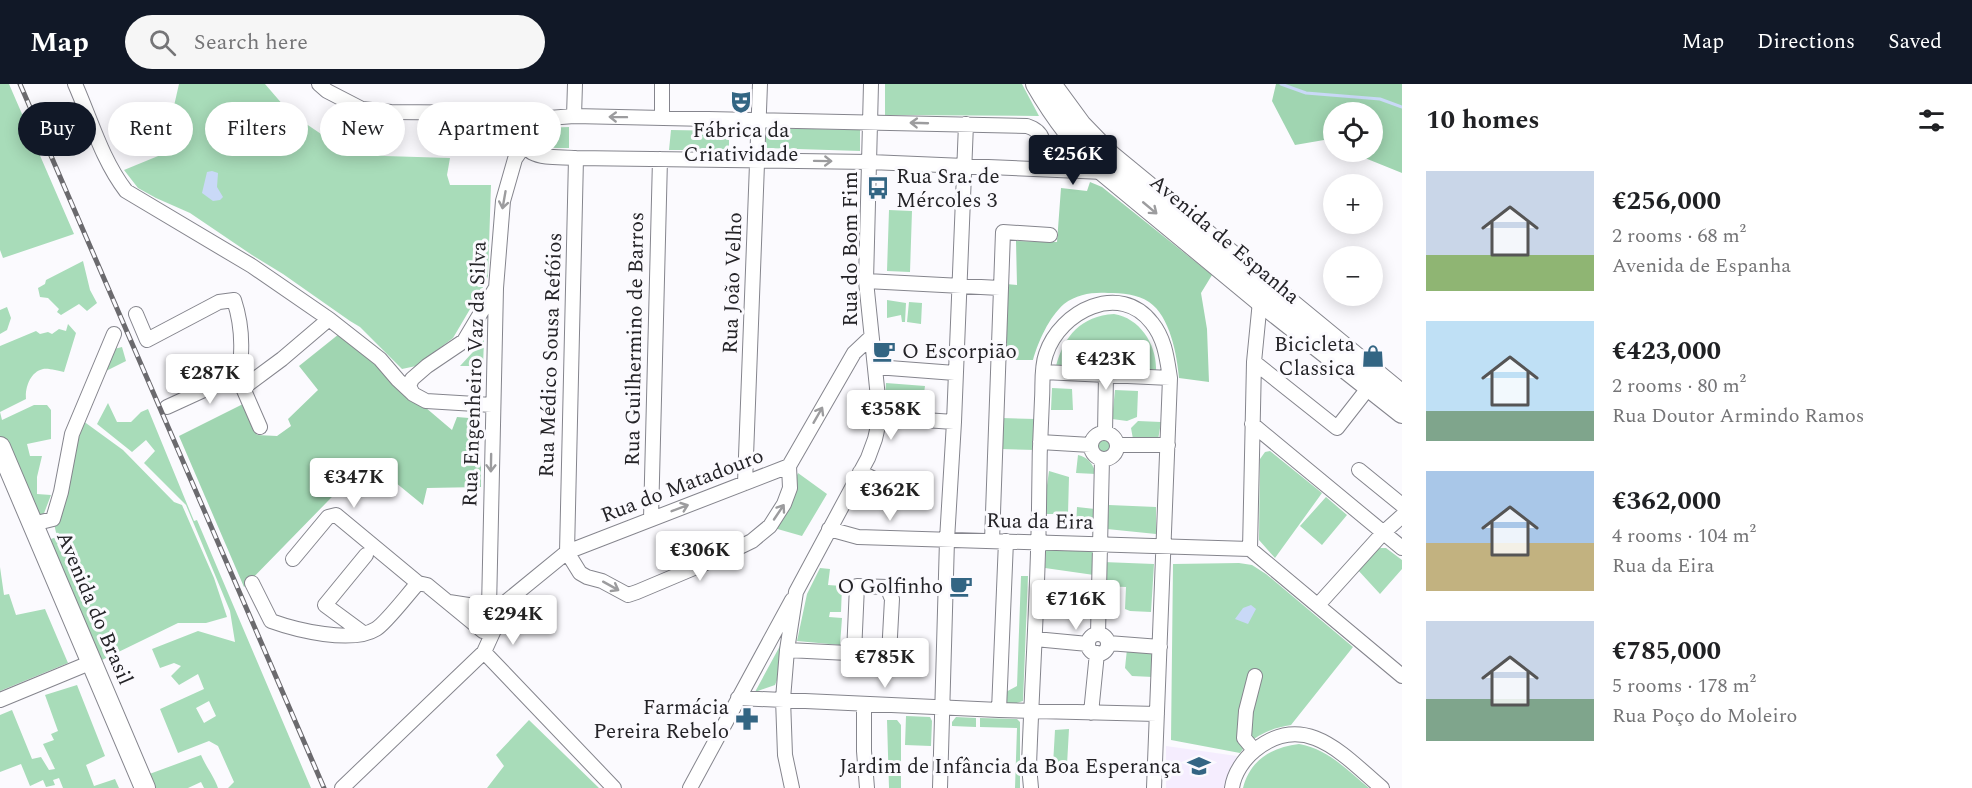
<!DOCTYPE html>
<html lang="en">
<head>
<meta charset="utf-8">
<style>
	body { margin:0; font-family:Spectral,serif; background:#f6f6f6; color:#202124; height:100vh; display:flex; flex-direction:column; font-size:22px; white-space:nowrap }
	* { box-sizing:border-box; margin:0 }
	p { font-size:20px; color:#757577 }
	.icon { flex:none; width:33px; height:33px; fill:none; stroke:currentColor; stroke-width:2; stroke-linecap:round; stroke-linejoin:round }
	.map { position:relative; flex:1; overflow:hidden }
	.panel { display:flex; flex-direction:column; background:#fff; width:570px }
	.panel>* { flex:none }
	.banner { position:absolute; left:18px; top:18px; width:570px; height:54px; display:flex; gap:12px }
	.fabs { position:absolute; left:1323px; top:18px; display:grid; gap:12px }
	.fabs a { display:grid; place-items:center; width:60px; height:60px; border-radius:50%; background:#fff; box-shadow:0 3px 15px #0003; font-size:30px }
	.price { position:absolute; translate:-50% -51px; padding:0 14px; border-radius:6px; background:#fff; color:#222; font-size:20px; line-height:39px; filter:drop-shadow(0 2px 3px #0008) }
	.price::after { content:''; position:absolute; left:50%; top:36px; width:18px; height:14px; margin-left:-9px; background:inherit; clip-path:polygon(0 0,100% 0,50% 100%) }
	.price.selected { background:#111827; color:#fff }
	ul { padding:0; list-style:none }
	li { display:flex; align-items:center; gap:18px; height:150px; padding:0 24px }
	li span { display:grid; place-items:center; flex:none; width:168px; height:120px; border-radius:0px; color:#555 }
	li>.icon { margin-inline-start:auto }
	span .icon { width:72px; height:72px; fill:#fffc; stroke-width:1 }
	li b { font-size:26px }
	h2 { display:flex; justify-content:space-between; align-items:center; height:72px; padding:0 24px; font-size:26px }
	.pill { padding:0 21px; border-radius:27px; background:#fff; box-shadow:0 3px 15px #0003; font-size:21px; line-height:54px }
	.pill.selected { background:#111827; color:#fff }
	header { display:flex; align-items:center; gap:36px; box-sizing:border-box; height:84px; padding:0 30px; background:#111827; color:#fff }
	header strong { font-size:28px }
	nav { display:flex; gap:33px; margin-inline-start:auto; font-size:21px }
	.search { width:420px; height:54px; background:#f6f6f6; display:flex; align-items:center; gap:15px; box-sizing:border-box; padding:0 21px; border-radius:33px; color:#757577; font-size:22px }
	main { display:flex; flex:1; min-height:0 }
	.map>svg:first-child { display:block }
</style>
</head>
<body>
<header>
<strong>Map</strong>
<div class="search"><svg class="icon" aria-label="search" viewBox="0 0 24 24"><circle cx="10" cy="10" r="6"/><path d="M15 15l6 6"/></svg>Search here</div>
<nav><a>Map</a><a>Directions</a><a>Saved</a></nav>
</header>
<main>
<div class="map">
<svg width="1402" height="704" viewBox="0 0 1402 704">
	<rect width="100%" height="100%" fill="#fbfafe"/>
	<path fill="#f5edfe" d="M1166,662L1237,672L1224,704H1166Z"/>
	<path fill="#a8dcb9" fill-rule="evenodd" d="M0,0H9L74,150L3,174L0,166Z
		M179,0H265L290,29L327,54L360,67L385,72L450,74L447,91L450,101H491L488,192L486,198L453,254L416,282L402,285L360,243L350,237L283,190L252,171L190,129L156,114L138,104L124,86L163,70Z
		M885,0H1022L1039,32L885,31Z
		M569,43V64C556,64 537,65 530,53L532,48L542,44Z
		M766,44L860,46V67L766,64Z
		M671,46L729,47V66H669Z
		M889,126L912,127L910,188L887,187Z
		M83,177L90,206L97,219L87,227L79,220L61,231L57,228L59,225L48,214L40,213L38,204L45,200L46,196Z
		M887,216L906,219L905,238H902L901,231L887,234Z
		M909,218L922,219L921,240L907,238Z
		M7,223L11,234L7,246L0,250V226Z
		M1114,230C1140,234 1157,261 1156,286L1056,282C1064,252 1081,232 1114,230Z
		M68,240L76,249L64,288C58,287 49,284 43,285C30,288 25,304 26,315L0,328L2,336L34,321H47L51,326V355L27,360L30,372H42L37,393V410L51,411L43,432L35,434L0,352V262L36,247L40,250L48,248L52,250L59,245L66,247Z
		M484,256L483,282H460Z
		M122,263L126,277L104,288L114,265Z
		M886,299L925,302L923,316L885,315Z
		M1052,304L1072,305L1073,326H1051Z
		M1115,306L1138,307L1137,333L1127,337L1112,335Z
		M108,319L117,338H131L141,328L148,325L194,437L197,436L311,704H228L234,698L218,662L209,657L178,669L160,625L204,605L198,590L179,601L171,592L181,582L174,579L160,584L152,565L198,547L235,558L230,527L186,421L144,379L155,367L146,356L132,368L97,340ZM209,617L216,632L204,639L196,624Z
		M79,334L123,366L174,418L182,421L214,494L227,533L206,539H178L102,576L89,571L41,458L57,453L53,435Z
		M1002,334L1035,335V366L1001,365Z
		M1138,337L1161,338L1158,356L1133,355L1131,344Z
		M1096 362a7 7 0 1 1 14 0a7 7 0 1 1-14 0Z
		M1270,367L1322,409L1275,474L1259,456L1260,375L1265,368Z
		M1078,371C1088,373 1093,380 1096,390L1076,389Z
		M1049,387L1069,393L1068,430H1043Z
		M798,389L827,410L802,452L774,444Z
		M1326,413L1347,431L1322,461L1300,442Z
		M1109,421L1156,423V450L1107,445Z
		M1077,423L1095,425L1094,444L1076,443Z
		M1046,462L1094,465V491L1045,484Z
		M1380,464H1386L1402,476V485L1380,510L1357,485L1374,467Z
		M1103,478L1154,480L1151,528L1130,527L1125,525L1126,503L1102,502Z
		M1239,479L1252,481L1266,490L1353,563L1291,641C1271,644 1252,652 1240,669L1171,656L1173,480Z
		M0,483L4,511L9,510L16,531L45,525L68,579L0,607Z
		M820,484L830,485L828,501L842,502L841,528H830L829,533L842,534L840,561L797,557L807,510Z
		M1021,492H1028L1023,617L1011,621L1006,619L1004,609L1017,602Z
		M781,560L777,596L775,601L755,608Z
		M1127,565L1153,568V593L1132,592L1125,584Z
		M77,601L105,672L86,681L94,702L115,695L119,704H63L59,694L53,696L55,701L46,703L43,696L30,702L21,680L0,688V631L12,626L32,675L41,673L49,686L55,685L43,660L54,656L51,650L58,647L45,611Z
		M906,632L930,633L932,637L931,662L905,661Z
		M956,633L976,634V643L952,642V638Z
		M980,634L1017,635L1020,638V704H1015L1017,644L980,643Z
		M529,636L599,704H487L504,682L496,671Z
		M887,636H897L901,641V704H889Z
		M1069,645L1067,681H1053L1055,646Z
		M1299,660C1328,665 1347,686 1369,704H1243C1250,676 1272,663 1299,660Z
		M201,671C206,683 214,692 218,704H204L201,698L188,704H149L144,692Z"/>
	<path fill="#a0d5b1" d="M1276,0H1402V89L1350,68H1372V28H1334L1333,61L1324,56L1295,61L1272,17Z
		M1090,98L1102,103L1212,191L1201,209L1207,245L1209,298L1179,294C1177,271 1170,232 1149,218C1137,210 1122,209 1108,209C1093,208 1077,210 1064,220C1049,233 1038,258 1033,276H998L1006,200L1017,201L1016,157L1057,158L1061,104L1087,107Z
		M339,250L452,346L457,333L481,335V403L427,404L423,421L368,376L244,503L179,352L243,320L257,351L277,352L291,342L288,335L318,306L299,282Z"/>
	<path fill="#c9d9f7" d="M212,87L218,89L217,103L223,113L220,116L213,117L202,109L207,88Z
		M1251,521L1256,525L1248,540L1235,535L1243,524Z"/>
	<g fill="none" stroke-linecap="round" stroke-linejoin="round">
		<path stroke="#c9d9f7" stroke-width="3" d="M1281,0L1306,9L1380,15L1402,23"/>
		<g stroke="#85858d" stroke-width="16">
			<path id="minor" d="M75,0C91,36 102,76 126,107L252,182L329,235
				M319,0L327,7L362,25L391,28L504,29L524,47
				M574,32L575,0
				M662,34V0
				M1042,85C1043,65 1049,49 1027,42L574,32L536,35L527,41C514,78 550,72 576,74L870,78L1104,88
				M866,197L1000,204
				M136,230L147,256L219,218L234,216C240,234 242,252 241,270C241,283 239,292 243,304L282,275L329,235L380,275L398,296L413,310
				M1254,278L1260,217
				M876,283L955,289
				M1043,288L1170,294
				M1369,303L1337,344L1254,278L1250,465L1402,592
				M243,304L260,343
				M492,321L426,317L413,310L409,302L412,295L427,282L464,257L495,205
				M167,323L239,290
				M880,333L954,338
				M1252,340L1402,464
				M1105,349L1106,291
				M1091 362a13 13 0 1 1 26 0a13 13 0 1 1-26 0Z
				M1040,358L1091,361
				M1117,361H1168
				M1359,386L1402,421
				M860,388L884,400
				M745,399L760,0
				M651,435L660,75
				M33,440L53,435L61,408L72,350L114,250
				M829,445L858,453L1250,465
				M992,457L1003,148L1050,151
				M567,468L576,74
				M567,468L580,489L587,493L602,497L628,511L637,508L713,476L752,457L770,442L784,420L790,404L789,382
				M293,475L328,433L336,431L418,499
				M252,499L271,537C296,546 352,560 376,545C386,539 408,510 418,499L427,501L483,547L490,548L499,542L500,532L494,525L449,518
				M1318,521L1383,449L1402,432
				M489,524L496,204L503,117L515,75L524,62
				M496,526L567,468L789,382L854,269L871,253
				M363,549L325,521L366,471
				M1098,550L1102,375
				M1088 560a10 10 0 1 1 20 0a10 10 0 1 1-20 0Z
				M1035,555L1088,560
				M1108,559L1160,563
				M787,566L889,571L892,515L887,503L857,502L854,569
				M484,568L614,704
				M738,614L999,626L1157,630
				M0,616L92,578
				M864,620V667L867,704
				M999,626L1006,457
				M1091,629L1097,569
				M1254,666L1244,654L1246,627L1255,592
				M342,704L484,568L494,546
				M690,704L792,516
				M792,704L785,671L783,615L787,566L796,508L868,374L875,355L880,333L866,197L871,0
				M940,704L947,456L954,338L966,40
				M1031,704L1029,682C1032,596 1038,510 1039,424C1039,388 1040,351 1042,315C1043,301 1041,284 1046,270C1060,227 1120,197 1152,239C1165,255 1167,275 1170,294L1154,704
				M1232,704C1234,689 1244,675 1255,666C1306,625 1345,673 1382,704"/>
		</g>
		<g stroke="#85858d" stroke-width="22">
			<path id="secondary" d="M1036,0C1055,33 1077,62 1104,88L1260,217L1402,329
				M1051,0L1081,41L1110,71L1402,311
				M0,363L145,704"/>
		</g>
		<use href="#minor" stroke="#fff" stroke-width="14"/>
		<use href="#secondary" stroke="#fff" stroke-width="20"/>
		<g stroke="#6b6a6e" stroke-width="5">
			<path id="rail" d="M20,0L324,704"/>
		</g>
		<use href="#rail" stroke="#fbfafe" stroke-width="3" stroke-dasharray="9" stroke-linecap="butt"/>
	</g>
	<defs><path id="oneway-shaft" d="M-6 0H5M1.5-3L5.5 0L1.5 3" fill="none" stroke-width="1.6" stroke-linecap="round" stroke-linejoin="round" transform="scale(1.5)"/></defs>
	<g stroke="#9c9c9e">
		<use href="#oneway-shaft" transform="translate(618 33) rotate(-179)"/>
		<use href="#oneway-shaft" transform="translate(919 39) rotate(-178)"/>
		<use href="#oneway-shaft" transform="translate(823 77) rotate(1)"/>
		<use href="#oneway-shaft" transform="translate(504 116) rotate(100)"/>
		<use href="#oneway-shaft" transform="translate(1150 124) rotate(40)"/>
		<use href="#oneway-shaft" transform="translate(818 331) rotate(-60)"/>
		<use href="#oneway-shaft" transform="translate(491 379) rotate(91)"/>
		<use href="#oneway-shaft" transform="translate(680 424) rotate(-21)"/>
		<use href="#oneway-shaft" transform="translate(779 428) rotate(-56)"/>
		<use href="#oneway-shaft" transform="translate(611 502) rotate(29)"/>
	</g>
	<defs>
		<g id="theatre-bare" transform="scale(1.8)"><path d="M-5-5.5Q0-4 5-5.5V0Q5 5 0 6Q-5 5-5 0ZM-3.3-2.5H-1v1.5H-3.3ZM1-2.5H3.3v1.5H1ZM-2.8 1Q0 5.5 2.8 1Z" fill="#336583" stroke="#fbfafe" stroke-width="2.5" paint-order="stroke"/></g>
		<g id="bus-bare" transform="scale(1.8)"><path d="M-5-6H5V4H4V6H2V4H-2V6H-4V4H-5ZM-3.5-4V0h7V-4ZM-3.5 1.2v1.5H-2V1.2ZM2 1.2v1.5H3.5V1.2Z" fill="#336583" stroke="#fbfafe" stroke-width="2.5" paint-order="stroke"/></g>
		<g id="cafe-bare" transform="scale(1.8)"><path d="M-5.5-4.5H6V0H3Q3 3.5 0 3.5H-2.5Q-5.5 3.5-5.5 0ZM3-3.2v2h1.7v-2ZM-6 4.5H4V6H-6Z" fill="#336583" stroke="#fbfafe" stroke-width="2.5" paint-order="stroke"/></g>
		<g id="shop-bare" transform="scale(1.8)"><path d="M-5-2.5h2.3a2.7 3.5 0 0 1 5.4 0H5L5.5 6h-11ZM-1.5-2.5h3a1.5 2.3 0 0 0-3 0Z" fill="#336583" stroke="#fbfafe" stroke-width="2.5" paint-order="stroke"/></g>
		<g id="pharmacy-bare" transform="scale(1.8)"><path d="M-2-6h4v4h4v4h-4v4h-4v-4h-4v-4h4Z" fill="#336583" stroke="#fbfafe" stroke-width="2.5" paint-order="stroke"/></g>
		<g id="school-bare" transform="scale(1.8)"><path d="M0-5L7-2L0 1L-7-2ZM-4 1L0 2.5L4 1V4Q0 6-4 4Z" fill="#336583" stroke="#fbfafe" stroke-width="2.5" paint-order="stroke"/></g>
	</defs>
	<g fill-rule="evenodd">
		<use href="#theatre-bare" x="741" y="18"/>
		<use href="#bus-bare" x="878" y="104"/>
		<use href="#cafe-bare" x="884" y="267"/>
		<use href="#shop-bare" x="1373" y="272"/>
		<use href="#cafe-bare" x="961" y="502"/>
		<use href="#pharmacy-bare" x="747" y="635"/>
		<use href="#school-bare" x="1199" y="682"/>
	</g>
	<g text-anchor="middle" stroke-width="6" stroke-linejoin="round" paint-order="stroke">
		<g font-size="21" fill="#242327" stroke="#fbfafe" text-anchor="end">
			<text x="741" y="53" text-anchor="middle">Fábrica da<tspan x="741" dy="24">Criatividade</tspan></text>
			<text x="896" y="99" text-anchor="start">Rua Sra. de<tspan x="896" dy="24">Mércoles 3</tspan></text>
			<text x="1355" y="267">Bicicleta<tspan x="1355" dy="24">Classica</tspan></text>
			<text x="902" y="274" text-anchor="start">O Escorpião</text>
			<text x="943" y="509">O Golfinho</text>
			<text x="729" y="630">Farmácia<tspan x="729" dy="24">Pereira Rebelo</tspan></text>
			<text x="1181" y="689">Jardim de Infância da Boa Esperança</text>
		</g>
		<g font-size="21" fill="#242327" stroke="#fbfafe">
			<text transform="translate(1225 155) rotate(40)" y="7">Avenida de Espanha</text>
			<text transform="translate(850 165) rotate(-90)" y="7">Rua do Bom Fim</text>
			<text transform="translate(732 199) rotate(-88)" y="7">Rua João Velho</text>
			<text transform="translate(634 255) rotate(-89)" y="7">Rua Guilhermino de Barros</text>
			<text transform="translate(550 271) rotate(-88)" y="7">Rua Médico Sousa Refóios</text>
			<text transform="translate(474 290) rotate(-88)" y="7">Rua Engenheiro Vaz da Silva</text>
			<text transform="translate(682 401) rotate(-21)" y="7">Rua do Matadouro</text>
			<text transform="translate(1040 437) rotate(1)" y="7">Rua da Eira</text>
			<text transform="translate(95 524) rotate(67)" y="7">Avenida do Brasil</text>
		</g>
	</g>
</svg>
<div class="fabs">
<a><svg class="icon" aria-label="locate" viewBox="0 0 24 24"><circle cx="12" cy="12" r="6"/><path d="M12 2v4M12 18v4M2 12h4M18 12h4"/></svg></a>
<a>+</a>
<a>−</a>
</div>
<b class="price selected" style="left:1073px;top:102px">€256K</b>
<b class="price" style="left:1106px;top:307px">€423K</b>
<b class="price" style="left:210px;top:321px">€287K</b>
<b class="price" style="left:891px;top:357px">€358K</b>
<b class="price" style="left:354px;top:425px">€347K</b>
<b class="price" style="left:890px;top:438px">€362K</b>
<b class="price" style="left:700px;top:498px">€306K</b>
<b class="price" style="left:1076px;top:547px">€716K</b>
<b class="price" style="left:513px;top:562px">€294K</b>
<b class="price" style="left:885px;top:605px">€785K</b>
<div class="banner">
<a class="pill selected">Buy</a>
<a class="pill">Rent</a>
<a class="pill">Filters</a>
<a class="pill">New</a>
<a class="pill">Apartment</a>
</div>
</div>
<section class="panel">
<h2>10 homes<svg class="icon" aria-label="filters" viewBox="0 0 24 24"><path d="M4 7h16M4 17h16"/><circle cx="9" cy="7" r="2"/><circle cx="15" cy="17" r="2"/></svg></h2>
<ul>
<li><span style="background:linear-gradient(#c9d6e8 70%,#8fb573 0)"><svg class="icon" aria-label="home" viewBox="0 0 24 24"><path d="M3 11l9-7 9 7M6 9v11h12V9"/></svg></span><div><b>€256,000</b><p>2 rooms · 68 m²</p><p>Avenida de Espanha</p></div></li>
<li><span style="background:linear-gradient(#bfe0f5 75%,#7fa58c 0)"><svg class="icon" aria-label="home" viewBox="0 0 24 24"><path d="M3 11l9-7 9 7M6 9v11h12V9"/></svg></span><div><b>€423,000</b><p>2 rooms · 80 m²</p><p>Rua Doutor Armindo Ramos</p></div></li>
<li><span style="background:linear-gradient(#a9c7e8 60%,#c2b280 0)"><svg class="icon" aria-label="home" viewBox="0 0 24 24"><path d="M3 11l9-7 9 7M6 9v11h12V9"/></svg></span><div><b>€362,000</b><p>4 rooms · 104 m²</p><p>Rua da Eira</p></div></li>
<li><span style="background:linear-gradient(#c9d6e8 65%,#7fa58c 0)"><svg class="icon" aria-label="home" viewBox="0 0 24 24"><path d="M3 11l9-7 9 7M6 9v11h12V9"/></svg></span><div><b>€785,000</b><p>5 rooms · 178 m²</p><p>Rua Poço do Moleiro</p></div></li>
</ul>
</section>
</main>
</body>
</html>
